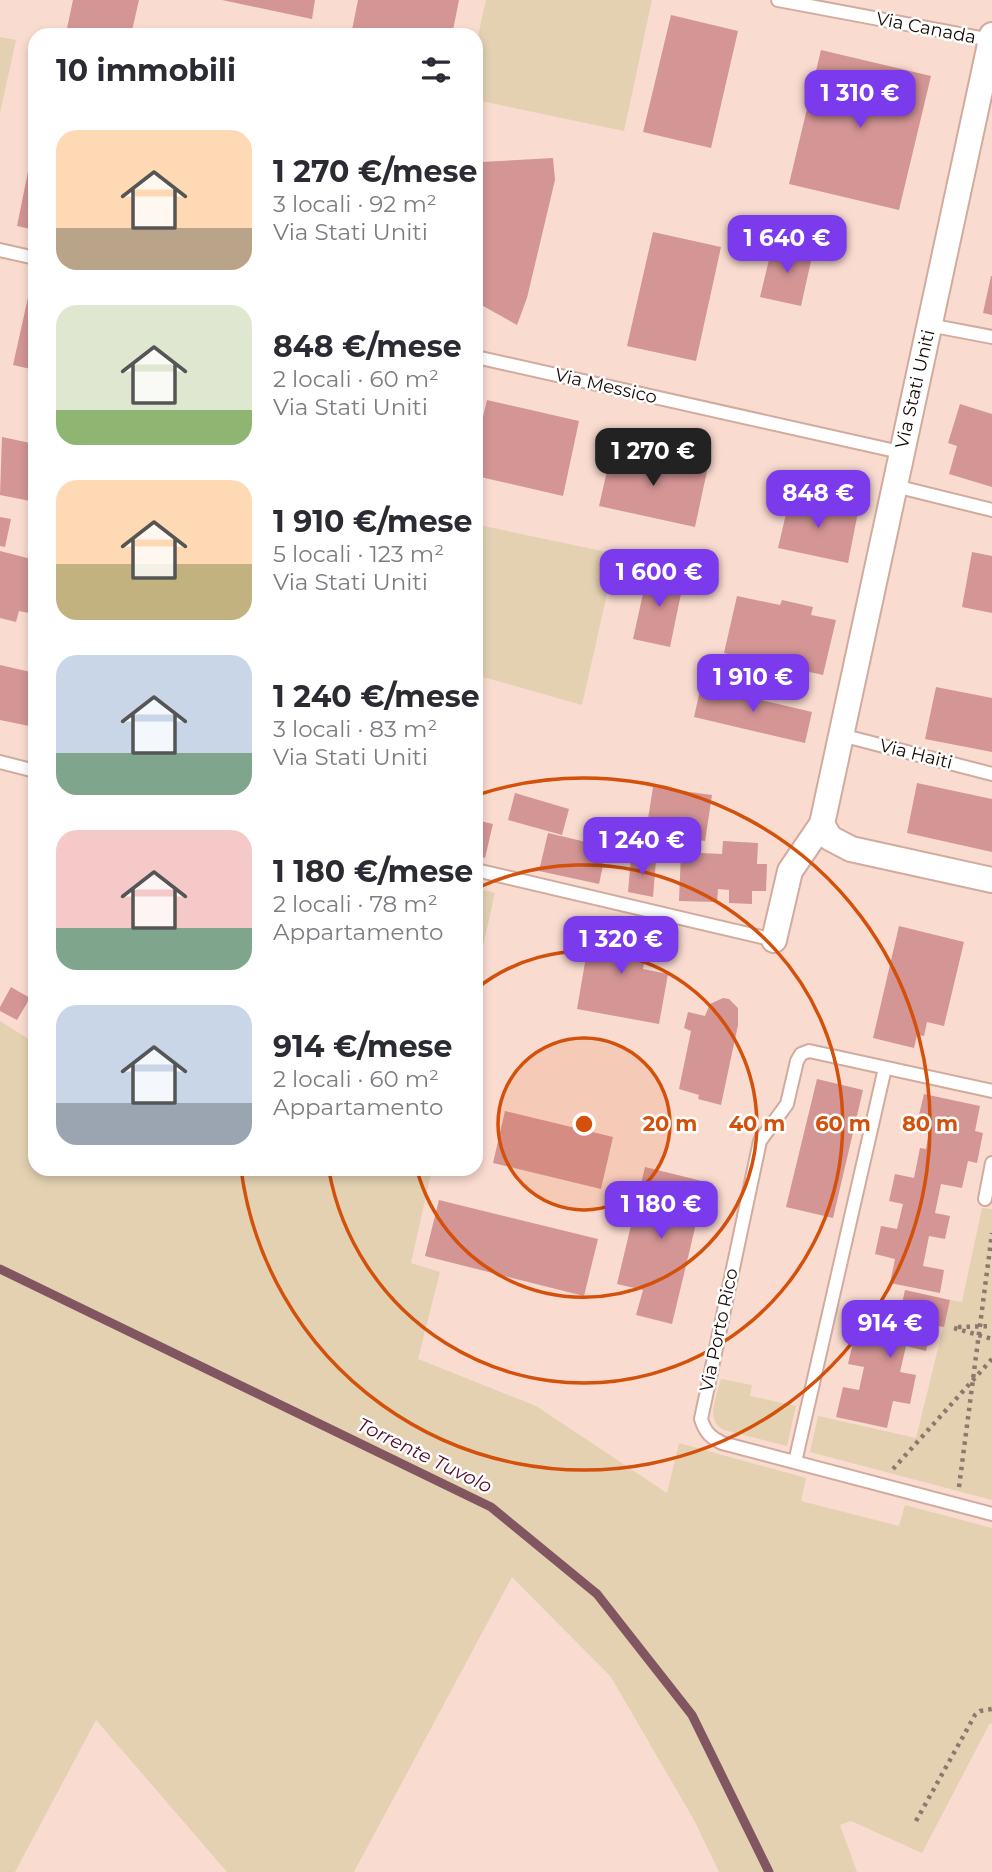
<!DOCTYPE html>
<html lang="it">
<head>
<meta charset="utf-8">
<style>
	body { margin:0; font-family:Montserrat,sans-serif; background:#f2f2f3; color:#2b2b33; height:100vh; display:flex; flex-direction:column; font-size:26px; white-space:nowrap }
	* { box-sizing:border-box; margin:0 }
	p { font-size:23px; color:#7c7c81 }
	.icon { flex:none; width:38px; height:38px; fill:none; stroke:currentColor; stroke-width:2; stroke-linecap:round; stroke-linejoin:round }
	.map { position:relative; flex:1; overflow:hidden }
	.sheet { position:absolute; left:28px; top:28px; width:455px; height:1148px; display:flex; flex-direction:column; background:#fff; border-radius:21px; box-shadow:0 4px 10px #0003 }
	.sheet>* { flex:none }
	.price { position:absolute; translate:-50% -60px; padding:0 16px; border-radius:14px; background:#7c3aed; color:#fff; font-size:23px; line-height:46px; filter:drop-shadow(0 2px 4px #0008) }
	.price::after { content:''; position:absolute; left:50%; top:42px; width:21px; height:16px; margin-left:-10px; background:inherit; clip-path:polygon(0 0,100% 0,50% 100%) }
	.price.on { background:#222; color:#fff }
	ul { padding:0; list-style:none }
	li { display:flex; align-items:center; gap:21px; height:175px; padding:0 28px }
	li span { display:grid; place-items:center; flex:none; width:196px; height:140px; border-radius:21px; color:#555 }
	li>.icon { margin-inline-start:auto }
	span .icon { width:84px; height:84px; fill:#fffc; stroke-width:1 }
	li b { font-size:30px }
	h2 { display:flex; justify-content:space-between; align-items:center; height:84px; padding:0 28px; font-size:30px }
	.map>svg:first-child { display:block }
</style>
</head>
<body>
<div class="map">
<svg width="992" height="1872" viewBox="0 0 992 1872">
	<rect width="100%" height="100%" fill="#fadbd0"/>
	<path fill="#e3d1b2" d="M486,0H652L624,131L476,100V45Z
		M0,37L16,40L0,113Z
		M479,525L616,554L582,705L476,675V540Z
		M476,888L495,893L476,977Z
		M0,1021L35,1043V1169H432L411,1263L440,1272L418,1359L536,1406L667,1493L679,1443L806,1478L801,1501L899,1526L905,1505L992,1528V1724L990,1723L922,1853L851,1821L840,1825L857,1872H719L694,1820L611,1677L512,1577L354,1872H227L96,1720L15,1872H0Z
		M982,1208L992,1209V1500L810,1452L818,1416L916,1438L950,1300L962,1302Z
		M721,1379L752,1385L750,1396L796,1406L787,1446L724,1430C704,1420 717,1397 721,1379Z"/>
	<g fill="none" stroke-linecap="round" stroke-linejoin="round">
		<path stroke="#825661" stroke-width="9" d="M0,1269L491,1507L597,1594L692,1715L769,1872"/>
	</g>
	<path fill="#d49595" d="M73,0H139L131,35L66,33Z
		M222,0H315L312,19Z
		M358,0H459L452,35H376L352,30Z
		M671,15L738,31L711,148L643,132Z
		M821,50L931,76L899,210L789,184Z
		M34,142H35V230L17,226Z
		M553,158L555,180L527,298L517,325L476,302V179L481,162Z
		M653,232L721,247L696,361L627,346Z
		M773,243L813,252L801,306L760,297Z
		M991,276H992V315L983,313Z
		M29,293L35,295V370L13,365Z
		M487,400L579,421L563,496L476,476V447Z
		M960,404L992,414V487L949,474L957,446L948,443Z
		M2,437L35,444V502L0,495Z
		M612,449L707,471L695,527L599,506Z
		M790,497L858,512L848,563L778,548Z
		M0,517L11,519L5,547L0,546Z
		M0,551L35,560V590L29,613L19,611L16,622L0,618Z
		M972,552L992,556V613L962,607Z
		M648,571L684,579L670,647L633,639Z
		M737,596L780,605L782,600L813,607L811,615L836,620L823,675L724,653Z
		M0,665L35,673L34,727L0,720Z
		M701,686L812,712L805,743L694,717Z
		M936,687L992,698V752L925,739Z
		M917,783L992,799V852L907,833Z
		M653,787L712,795L705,841L646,832Z
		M515,793L569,809L562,835L508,820Z
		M476,820L493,824L485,858L476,856Z
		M548,833L607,847L599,884L539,871Z
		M723,841L758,843L757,864H767L766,891H752V904L729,903V890L718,889L717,902L679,901L681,852L722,854Z
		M631,857L656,860L653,897L628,892Z
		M592,922L650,932L643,969L668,974L659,1024L577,1009Z
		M899,926L964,942L944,1026L927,1022L924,1036L917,1035L914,1048L873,1038Z
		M11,987L30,998L17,1020L0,1011V1007Z
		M723,998L729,999L738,1008V1025L721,1105L698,1099L699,1095L679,1089L691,1031L684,1028L688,1012L705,1016L710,1004Z
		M817,1079L863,1090L833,1218L786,1207Z
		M924,1094L980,1106L975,1131L983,1133L977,1163L968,1161L962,1188L941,1184L935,1213L950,1216L945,1239L929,1236L923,1266L944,1270L940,1293L890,1283L895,1259L875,1254L881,1226L897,1229L903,1204L889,1201L895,1174L914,1178L920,1148L926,1149L930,1126L917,1123Z
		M505,1111L613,1137L601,1189L493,1163Z
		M645,1167L706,1182L672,1324L636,1315L643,1290L617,1284Z
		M439,1200L598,1239L584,1296L425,1256Z
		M905,1290L950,1300L944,1327L932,1325L926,1351L906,1346L900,1372L916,1375L910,1404L893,1401L887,1428L836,1417L843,1387L859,1390L864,1367L848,1364L855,1334L877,1338L883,1313L899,1317Z"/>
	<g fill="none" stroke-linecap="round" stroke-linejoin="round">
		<g stroke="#d0ab9e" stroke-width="16">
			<path id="service" d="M778,0L991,40
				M0,250L35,258
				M929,325L992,337
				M476,357L900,452
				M895,486L992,510
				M841,735L992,774
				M0,762L35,771
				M476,870L774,940
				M992,1091L809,1051L801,1054L797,1061L787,1104L760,1141L701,1419C705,1432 710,1437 722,1443L992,1514
				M985,1199L992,1163
				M795,1462L885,1068"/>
		</g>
		<g stroke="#d0ab9e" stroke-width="28">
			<path id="minor" d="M822,824L830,838L851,849L992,880
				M774,940L790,871L822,824L992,35"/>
		</g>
		<path stroke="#8d776f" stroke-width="4.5" stroke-dasharray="3.5 5" stroke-linecap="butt" d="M958,1327L992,1326
			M954,1328L992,1339
			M893,1469L992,1359
			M959,1487L992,1233
			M916,1821L975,1715L980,1711L992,1709"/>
		<use href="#service" stroke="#fff" stroke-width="12"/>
		<use href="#minor" stroke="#fff" stroke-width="24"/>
	</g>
	<circle cx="584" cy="1124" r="86" fill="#d3510b" fill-opacity=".12"/>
	<g fill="none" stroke="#d3510b" stroke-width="3.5">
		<circle cx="584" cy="1124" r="86"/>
		<path d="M476 989A173 173 0 1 1 417 1170"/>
		<path d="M477 888A259 259 0 1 1 329 1171"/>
		<path d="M477 795A346 346 0 1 1 241 1169"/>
	</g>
	<g text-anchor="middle" stroke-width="5" stroke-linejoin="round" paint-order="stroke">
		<g font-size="18" fill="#160a06" stroke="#fff">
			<text transform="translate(926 28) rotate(11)" y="6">Via Canada</text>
			<text transform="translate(606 386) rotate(13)" y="6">Via Messico</text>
			<text transform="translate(915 389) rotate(-77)" y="6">Via Stati Uniti</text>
			<text transform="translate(916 754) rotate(14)" y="6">Via Haiti</text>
			<text transform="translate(719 1330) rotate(-78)" y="6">Via Porto Rico</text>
		</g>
		<g font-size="19" font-style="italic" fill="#530b2c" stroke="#fff">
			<text transform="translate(425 1455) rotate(26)" y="7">Torrente Tuvolo</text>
		</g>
	</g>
	<circle cx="584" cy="1124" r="10" fill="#d3510b" stroke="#fff" stroke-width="3.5"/>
	<g font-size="21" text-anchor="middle" font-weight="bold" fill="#d3510b" stroke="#fff" stroke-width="5" stroke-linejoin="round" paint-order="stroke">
		<text x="670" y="1131">20 m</text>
		<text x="757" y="1131">40 m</text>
		<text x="843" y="1131">60 m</text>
		<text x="930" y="1131">80 m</text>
	</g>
</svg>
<b class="price" style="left:860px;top:130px">1 310 €</b>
<b class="price" style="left:787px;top:275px">1 640 €</b>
<b class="price on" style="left:653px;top:488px">1 270 €</b>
<b class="price" style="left:818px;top:530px">848 €</b>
<b class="price" style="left:659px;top:609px">1 600 €</b>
<b class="price" style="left:753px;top:714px">1 910 €</b>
<b class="price" style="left:642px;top:877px">1 240 €</b>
<b class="price" style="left:621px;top:976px">1 320 €</b>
<b class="price" style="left:661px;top:1241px">1 180 €</b>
<b class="price" style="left:890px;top:1360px">914 €</b>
<section class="sheet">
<h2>10 immobili<svg class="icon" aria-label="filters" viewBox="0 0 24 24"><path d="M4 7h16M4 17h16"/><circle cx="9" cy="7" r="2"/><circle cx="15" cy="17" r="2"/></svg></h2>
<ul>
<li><span style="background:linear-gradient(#ffd9b3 70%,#b9a48a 0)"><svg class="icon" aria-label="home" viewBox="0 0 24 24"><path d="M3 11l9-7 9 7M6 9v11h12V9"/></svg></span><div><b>1 270 €/mese</b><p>3 locali · 92 m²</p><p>Via Stati Uniti</p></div></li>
<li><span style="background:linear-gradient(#dfe7d0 75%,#8fb573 0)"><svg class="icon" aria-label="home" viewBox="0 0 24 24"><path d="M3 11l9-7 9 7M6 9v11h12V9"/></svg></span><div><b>848 €/mese</b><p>2 locali · 60 m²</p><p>Via Stati Uniti</p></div></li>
<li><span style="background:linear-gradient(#ffd9b3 60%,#c2b280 0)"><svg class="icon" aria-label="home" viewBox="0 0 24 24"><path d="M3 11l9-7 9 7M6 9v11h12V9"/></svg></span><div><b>1 910 €/mese</b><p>5 locali · 123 m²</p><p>Via Stati Uniti</p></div></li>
<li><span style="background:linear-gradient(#c9d6e8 70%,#7fa58c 0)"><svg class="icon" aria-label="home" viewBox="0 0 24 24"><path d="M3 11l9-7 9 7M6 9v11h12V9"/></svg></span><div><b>1 240 €/mese</b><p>3 locali · 83 m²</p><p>Via Stati Uniti</p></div></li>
<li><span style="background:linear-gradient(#f6c9c9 70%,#7fa58c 0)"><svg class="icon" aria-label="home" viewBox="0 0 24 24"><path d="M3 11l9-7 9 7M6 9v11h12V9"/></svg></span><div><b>1 180 €/mese</b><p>2 locali · 78 m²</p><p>Appartamento</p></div></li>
<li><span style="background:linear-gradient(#c9d6e8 70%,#9aa5b1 0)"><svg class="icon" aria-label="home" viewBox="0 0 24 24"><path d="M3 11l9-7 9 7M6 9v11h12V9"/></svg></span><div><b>914 €/mese</b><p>2 locali · 60 m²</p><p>Appartamento</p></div></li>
</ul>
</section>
</div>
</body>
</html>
